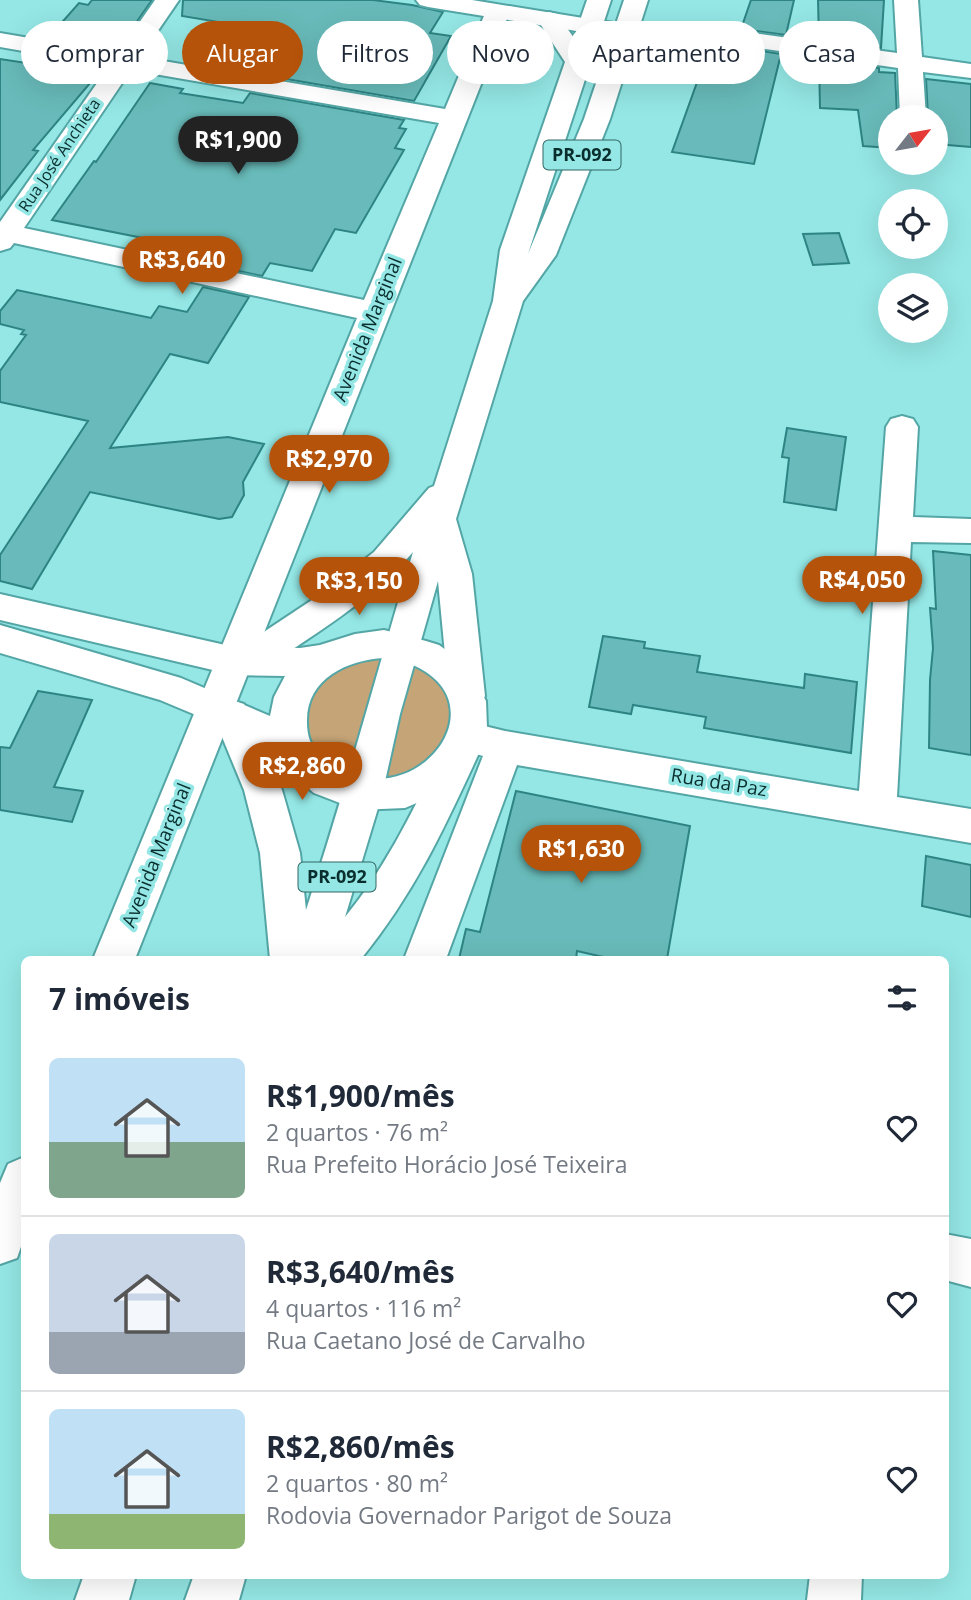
<!DOCTYPE html>
<html lang="pt">
<head>
<meta charset="utf-8">
<style>
	body { margin:0; font-family:"Open Sans",sans-serif; background:#f2f2f3; color:#1f2937; height:100vh; display:flex; flex-direction:column; font-size:26px; white-space:nowrap }
	* { box-sizing:border-box; margin:0 }
	p { font-size:23px; color:#747a83 }
	.icon { flex:none; width:38px; height:38px; fill:none; stroke:currentColor; stroke-width:2; stroke-linecap:round; stroke-linejoin:round }
	.map { position:relative; flex:1; overflow:hidden }
	.side { position:absolute; left:21px; top:956px; width:928px; height:623px; display:flex; flex-direction:column; background:#fff; border-radius:10px; box-shadow:0 7px 28px #0002 }
	.side>* { flex:none }
	.top-card { position:absolute; left:21px; top:21px; width:929px; height:63px; display:flex; gap:14px }
	.needle { width:46px; rotate:59deg }
	.tools { position:absolute; left:878px; top:105px; display:grid; gap:14px }
	.tools a { display:grid; place-items:center; width:70px; height:70px; border-radius:50%; background:#fff; box-shadow:0 7px 28px #0002; font-size:35px }
	.price { position:absolute; translate:-50% -60px; padding:0 16px; border-radius:24px; background:#b45309; color:#fff; font-size:23px; line-height:46px; filter:drop-shadow(0 2px 4px #0008) }
	.price::after { content:''; position:absolute; left:50%; top:42px; width:21px; height:16px; margin-left:-10px; background:inherit; clip-path:polygon(0 0,100% 0,50% 100%) }
	.price.current { background:#222; color:#fff }
	ul { padding:0; list-style:none }
	li { display:flex; align-items:center; gap:21px; height:175px; padding:0 28px }
	li+li { border-top:2px solid #e0e1e3 }
	li span { display:grid; place-items:center; flex:none; width:196px; height:140px; border-radius:10px; color:#555 }
	li>.icon { margin-inline-start:auto }
	span .icon { width:84px; height:84px; fill:#fffc; stroke-width:1 }
	li b { font-size:30px }
	h2 { display:flex; justify-content:space-between; align-items:center; height:84px; padding:0 28px; font-size:30px }
	.chip { padding:0 24px; border-radius:32px; background:#fff; box-shadow:0 7px 28px #0002; font-size:24px; line-height:63px }
	.chip.current { background:#b45309; color:#fff }
	.map>svg:first-child { display:block }
</style>
</head>
<body>
<div class="map">
<svg width="971" height="1600" viewBox="0 0 971 1600">
	<rect width="100%" height="100%" fill="#94e7e5"/>
	<path fill="#c5a477" d="M373,652L424,661L461,715L424,774L370,786L304,751L307,686Z"/>
	<path fill="#68bbba" stroke="#2d8483" stroke-width="2" d="M92,0H152L117,50L48,38L79,3L88,5Z
		M183,0H373L412,5L443,12L430,33L451,36L414,101L263,75L291,34L182,16Z
		M751,0H794L786,35L741,29Z
		M818,0H884L881,48L819,40Z
		M735,47L781,54L754,164L672,152L704,63L719,66L724,48Z
		M33,55L103,68L33,150L38,151L0,200V59L26,63Z
		M819,59L879,68V72L895,73L897,117H891V148L863,146L858,110L820,108Z
		M926,79L971,84V147L936,144V117H928Z
		M150,83L183,89L180,93L243,103L250,93L404,120L399,128L406,129L395,148L404,150L356,233L335,229L312,271L270,263L262,276L216,266L224,254L52,220L94,161L96,162Z
		M839,233L849,263L813,265L803,234Z
		M203,287L249,297L208,363L170,354L110,448L228,437L264,444L243,482L244,495L232,517L219,519L90,492L32,589L0,581V555L88,421L0,402V371L26,335L21,334L24,330L0,324V311L17,290L151,318L159,306L187,312Z
		M787,428L846,437L836,510L784,502L789,458L782,457Z
		M933,551L971,555V755L929,748L930,680L933,648L930,608L936,609Z
		M603,636L645,642L644,648L700,656L697,672L804,688L805,674L857,682L851,753L704,728L706,717L633,705L631,714L589,707Z
		M38,691L92,700L54,787L83,791L72,822L0,810V747L10,748Z
		M516,791L690,826L667,959H612L577,951L576,959H459L466,929L480,932Z
		M926,856L971,865V917L922,906Z"/>
	<g fill="none" stroke-linecap="round" stroke-linejoin="round">
		<g stroke="#53a6a5" stroke-width="4">
			<path id="minor" d="M155,0H179L140,57L445,109L486,11L490,6H506L510,11L135,959H93L357,318L14,243L10,248L0,251V222L109,66L0,47V33L118,53ZM131,70L439,123L364,300L24,228Z
				M894,0H918L922,57L971,64V78L923,72L926,117H900L898,68L681,37L626,39L617,37L614,32L617,27L626,25L681,23L897,53Z
				M902,416L913,419L918,427L913,517L971,519V543L911,542L897,797L971,809V843L517,765L446,959H404L483,756L455,748L449,737L455,726L468,722L505,731L859,791L886,427L891,419Z
				M24,1157V1238L17,1258L0,1264V1183L8,1164Z
				M945,1234L971,1239V1287L945,1280Z
				M194,1575H246L239,1600H185Z
				M810,1575H862L861,1600H807Z"/>
		</g>
		<g stroke="#53a6a5" stroke-width="4">
			<path id="tertiary" d="M416,0H472L626,25L635,27L638,32L635,37L626,39L428,7L420,5Z
				M0,594L234,647L300,648L320,645L355,634L384,630L426,641L439,645L467,665L486,701L487,728L471,766L449,789L405,808L358,810L314,793L289,773L278,755L203,718L160,700L0,653V625L181,678L270,716L274,697L285,676L234,675L0,620ZM384,658C394,661 406,662 415,666C507,709 402,830 320,755C310,746 307,735 307,722C306,679 347,660 384,658Z"/>
		</g>
		<g stroke="#53a6a5" stroke-width="4">
			<path id="primary" d="M587,0H611L528,254L584,119L624,0H648L610,119L556,255L523,301L456,519L472,574L485,696L480,706L467,711L454,706L449,696L438,581L400,714L382,795L345,917C389,864 416,803 447,742L460,737L473,742L479,753C443,831 415,892 361,959H270L260,853L244,790L213,715L218,704L231,700L244,704L249,715L282,790L300,853L306,910C345,792 377,671 413,552C372,601 312,635 261,671L248,675L235,671L230,661L235,651L315,598L374,552L429,488L434,486L493,301L500,250L565,62L537,19L541,14L549,12L557,14L574,38Z
				M84,1575H136L129,1600H75Z"/>
		</g>
		<use href="#minor" fill="#fff" fill-rule="evenodd"/>
		<use href="#tertiary" fill="#fff" fill-rule="evenodd"/>
		<use href="#primary" fill="#fff" fill-rule="evenodd"/>
	</g>
	<g text-anchor="middle" stroke-width="7" stroke-linejoin="round" paint-order="stroke">
		<g font-size="16" fill="#092e2d" stroke="#94e7e5">
			<text transform="translate(59 155) rotate(-56)" y="6">Rua José Anchieta</text>
		</g>
		<g fill="#94e7e5" stroke="#336664" stroke-width="2">
			<rect x="543.5" y="140.5" width="77" height="29" rx="5"/>
			<rect x="298.5" y="862.5" width="77" height="29" rx="5"/>
		</g>
		<g font-size="18" font-weight="bold" fill="#092e2d">
			<text x="582" y="161">PR-092</text>
			<text x="337" y="883">PR-092</text>
		</g>
		<g font-size="19" fill="#092e2d" stroke="#94e7e5">
			<text transform="translate(367 329) rotate(-68)" y="7">Avenida Marginal</text>
			<text transform="translate(719 782) rotate(9)" y="7">Rua da Paz</text>
			<text transform="translate(156 855) rotate(-68)" y="7">Avenida Marginal</text>
		</g>
	</g>
</svg>
<div class="tools">
<a><svg class="needle" viewBox="-14 -14 28 28"><path d="M0-13l5 13h-10z" fill="#e53935"/><path d="M0 13l5-13h-10z" fill="#747a83"/></svg></a>
<a><svg class="icon" aria-label="locate" viewBox="0 0 24 24"><circle cx="12" cy="12" r="6"/><path d="M12 2v4M12 18v4M2 12h4M18 12h4"/></svg></a>
<a><svg class="icon" aria-label="layers" viewBox="0 0 24 24"><path d="M12 4l9 5-9 5-9-5zM3 14l9 5 9-5"/></svg></a>
</div>
<b class="price current" style="left:238px;top:176px">R$1,900</b>
<b class="price" style="left:182px;top:296px">R$3,640</b>
<b class="price" style="left:329px;top:495px">R$2,970</b>
<b class="price" style="left:862px;top:616px">R$4,050</b>
<b class="price" style="left:359px;top:617px">R$3,150</b>
<b class="price" style="left:302px;top:802px">R$2,860</b>
<b class="price" style="left:581px;top:885px">R$1,630</b>
<div class="top-card">
<a class="chip">Comprar</a>
<a class="chip current">Alugar</a>
<a class="chip">Filtros</a>
<a class="chip">Novo</a>
<a class="chip">Apartamento</a>
<a class="chip">Casa</a>
</div>
<section class="side">
<h2>7 imóveis<svg class="icon" aria-label="filters" viewBox="0 0 24 24"><path d="M4 7h16M4 17h16"/><circle cx="9" cy="7" r="2"/><circle cx="15" cy="17" r="2"/></svg></h2>
<ul>
<li><span style="background:linear-gradient(#bfe0f5 60%,#7fa58c 0)"><svg class="icon" aria-label="home" viewBox="0 0 24 24"><path d="M3 11l9-7 9 7M6 9v11h12V9"/></svg></span><div><b>R$1,900/mês</b><p>2 quartos · 76 m²</p><p>Rua Prefeito Horácio José Teixeira</p></div><svg class="icon" aria-label="heart" viewBox="0 0 24 24"><path d="M12 20l-8-8c-3-5 5-10 8-4 3-6 11-1 8 4z"/></svg></li>
<li><span style="background:linear-gradient(#c9d6e8 70%,#9aa5b1 0)"><svg class="icon" aria-label="home" viewBox="0 0 24 24"><path d="M3 11l9-7 9 7M6 9v11h12V9"/></svg></span><div><b>R$3,640/mês</b><p>4 quartos · 116 m²</p><p>Rua Caetano José de Carvalho</p></div><svg class="icon" aria-label="heart" viewBox="0 0 24 24"><path d="M12 20l-8-8c-3-5 5-10 8-4 3-6 11-1 8 4z"/></svg></li>
<li><span style="background:linear-gradient(#bfe0f5 75%,#8fb573 0)"><svg class="icon" aria-label="home" viewBox="0 0 24 24"><path d="M3 11l9-7 9 7M6 9v11h12V9"/></svg></span><div><b>R$2,860/mês</b><p>2 quartos · 80 m²</p><p>Rodovia Governador Parigot de Souza</p></div><svg class="icon" aria-label="heart" viewBox="0 0 24 24"><path d="M12 20l-8-8c-3-5 5-10 8-4 3-6 11-1 8 4z"/></svg></li>
</ul>
</section>
</div>
</body>
</html>
